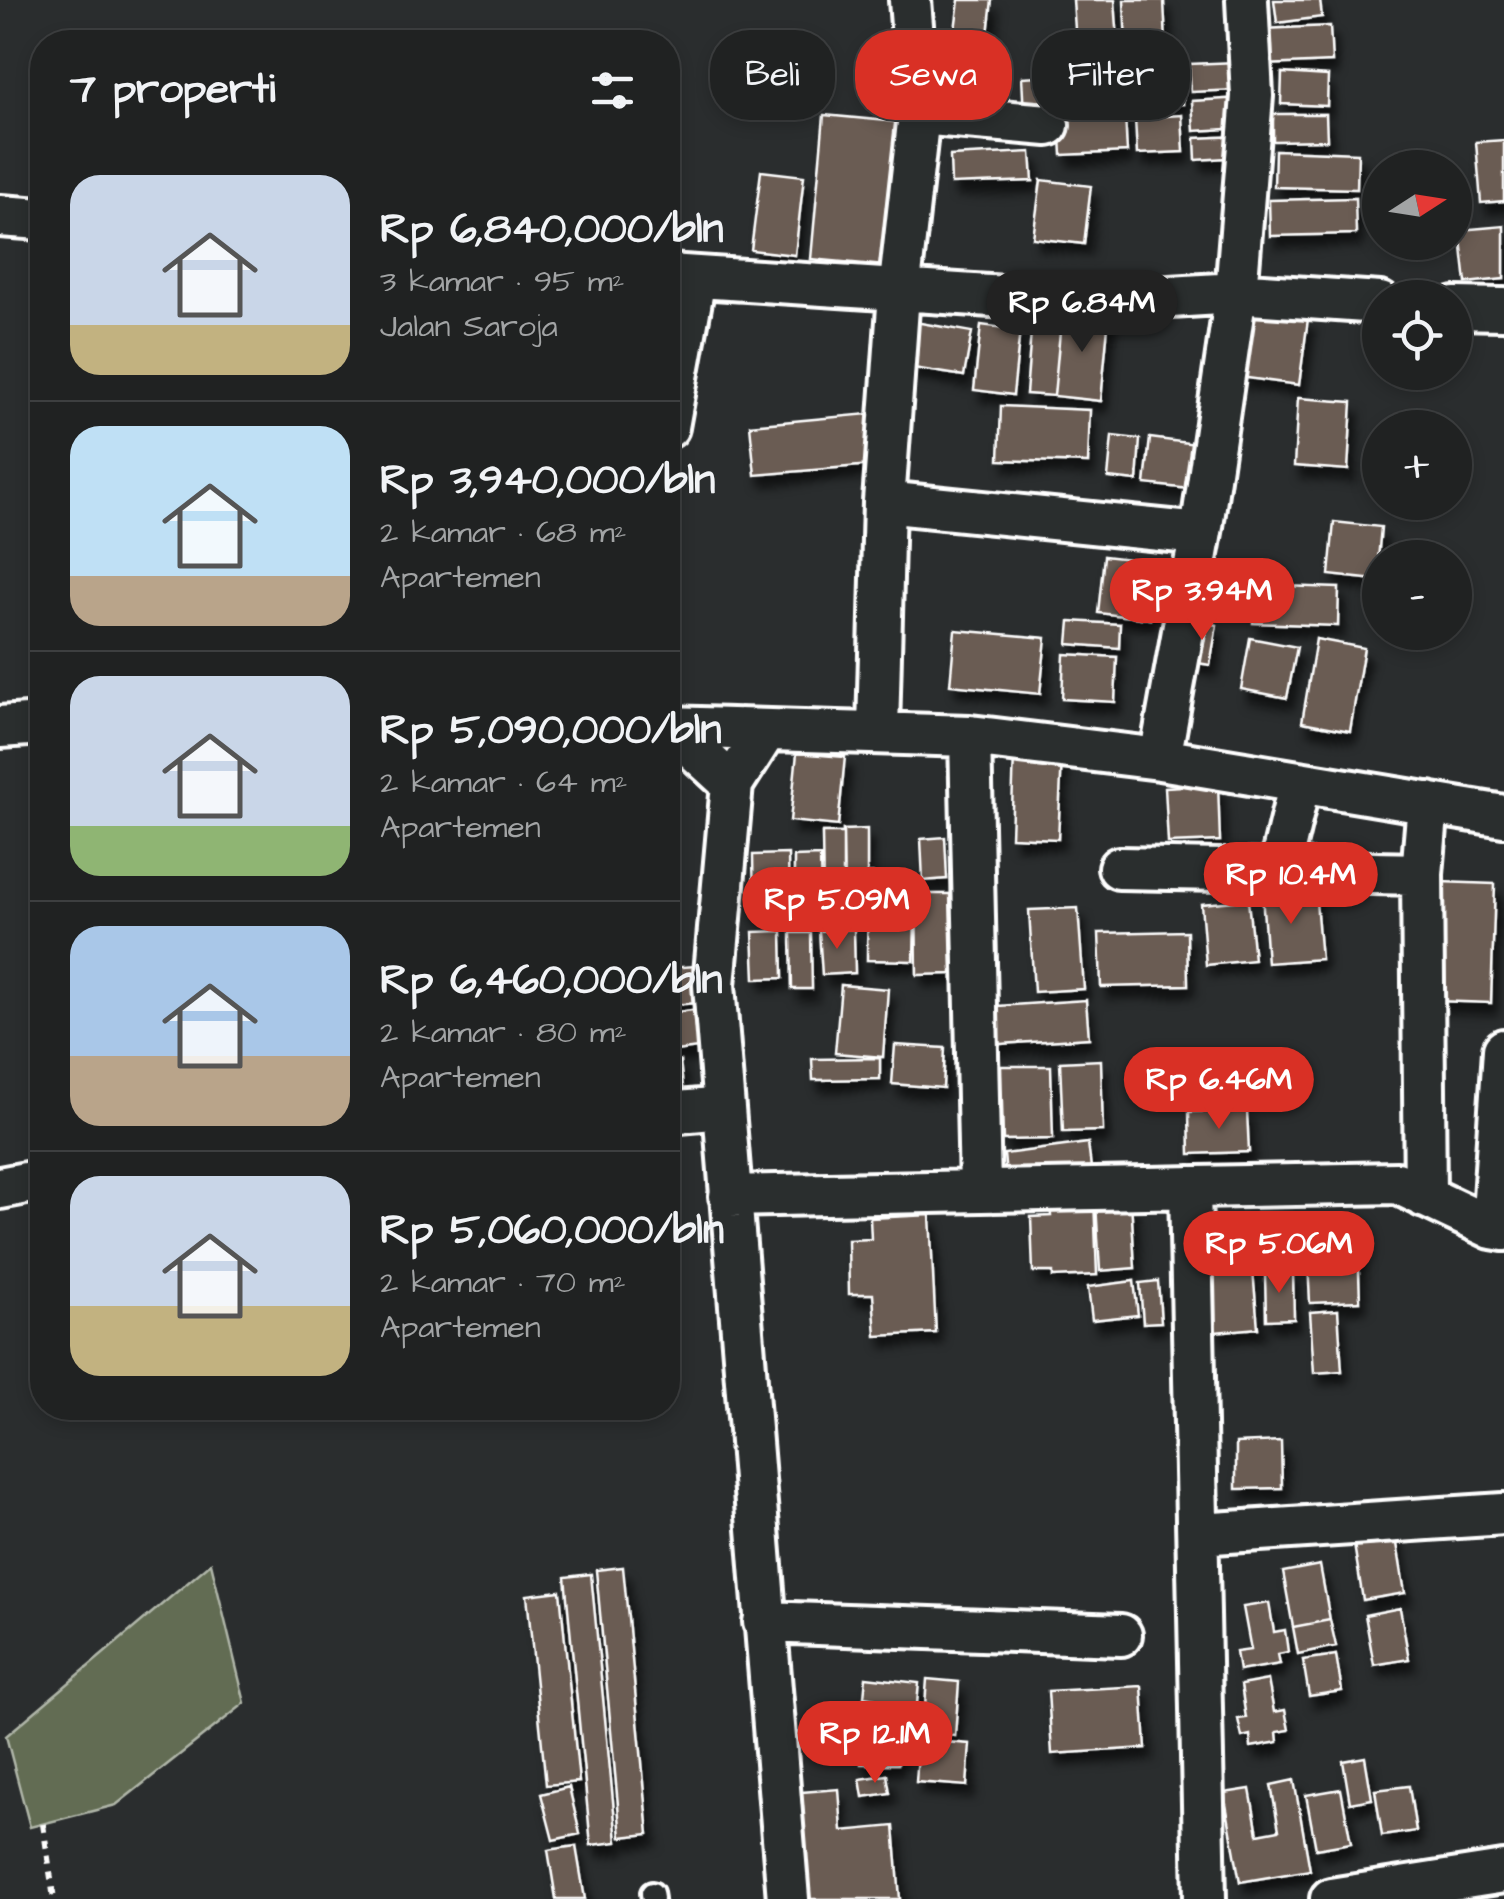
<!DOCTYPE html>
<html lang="id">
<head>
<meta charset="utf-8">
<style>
	body { margin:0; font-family:"Architects Daughter",sans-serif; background:#2d2f2f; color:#f1f3f6; height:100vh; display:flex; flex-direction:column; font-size:38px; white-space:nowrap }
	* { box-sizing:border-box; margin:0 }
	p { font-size:32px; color:#a2a4a5 }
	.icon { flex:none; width:55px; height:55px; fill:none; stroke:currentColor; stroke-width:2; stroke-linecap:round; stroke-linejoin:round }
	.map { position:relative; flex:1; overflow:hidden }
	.sheet { position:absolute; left:30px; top:30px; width:650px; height:1390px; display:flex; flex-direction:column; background:#202222; border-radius:40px; box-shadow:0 5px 15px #0003,0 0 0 2px #3d3f40 }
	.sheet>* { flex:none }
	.guide { position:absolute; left:710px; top:30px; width:642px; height:90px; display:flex; gap:20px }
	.needle { width:65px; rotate:78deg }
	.fabs { position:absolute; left:1362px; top:150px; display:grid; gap:20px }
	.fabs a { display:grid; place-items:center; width:110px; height:110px; border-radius:50%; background:#202222; box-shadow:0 5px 15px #0003,0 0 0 2px #3d3f40; font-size:50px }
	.price { position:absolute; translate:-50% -85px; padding:0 22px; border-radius:35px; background:#d93025; color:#fff; font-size:32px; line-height:65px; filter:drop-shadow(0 2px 5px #0008) }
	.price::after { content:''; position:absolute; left:50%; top:60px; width:30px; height:22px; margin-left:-15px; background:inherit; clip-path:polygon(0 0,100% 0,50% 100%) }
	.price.selected { background:#222; color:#fff }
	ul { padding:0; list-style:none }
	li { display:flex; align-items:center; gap:30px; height:250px; padding:0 40px }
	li+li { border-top:2px solid #3d3f40 }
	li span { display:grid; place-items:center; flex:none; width:280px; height:200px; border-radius:30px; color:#555 }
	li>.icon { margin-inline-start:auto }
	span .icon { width:120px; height:120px; fill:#fffc; stroke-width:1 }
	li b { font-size:42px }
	h2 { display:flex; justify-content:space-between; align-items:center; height:120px; padding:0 40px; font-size:42px }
	.tag { padding:0 35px; border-radius:40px; background:#202222; box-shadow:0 5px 15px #0003,0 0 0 2px #3d3f40; font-size:35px; line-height:90px }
	.tag.selected { background:#d93025; color:#fff }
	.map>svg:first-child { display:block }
</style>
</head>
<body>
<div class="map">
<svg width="1504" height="1899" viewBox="0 0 1504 1899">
	<defs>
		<filter id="shadow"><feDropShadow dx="6" dy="11" stdDeviation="5" flood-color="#0009"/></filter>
	</defs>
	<rect width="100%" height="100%" fill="#2a2d2e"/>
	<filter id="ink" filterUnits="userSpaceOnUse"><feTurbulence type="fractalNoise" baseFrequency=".01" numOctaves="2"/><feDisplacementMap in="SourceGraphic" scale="20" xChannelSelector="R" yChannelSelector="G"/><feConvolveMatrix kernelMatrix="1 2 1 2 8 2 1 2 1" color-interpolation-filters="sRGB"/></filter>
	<g filter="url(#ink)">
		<path fill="#626c53" stroke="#b0b6a9" stroke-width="2.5" d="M211,1563L245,1703L116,1805L30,1827L6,1736Z"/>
		<path fill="#6b5b52" stroke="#fff" stroke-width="2.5" filter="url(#shadow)" d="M959,0H992L988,34L955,30Z
			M1073,0H1115L1118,42L1076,44Z
			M1124,0H1164L1166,44L1126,46Z
			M1274,0H1320L1322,17L1277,23Z
			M1330,26L1332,62L1264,65L1262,29Z
			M1081,60H1183V104H1082Z
			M1237,62L1238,90L1191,92L1189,64Z
			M1282,73L1328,76L1327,106L1281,104Z
			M1074,74L1076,113L1024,115L1022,77Z
			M1243,98L1244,128L1194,131L1192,101Z
			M1273,114H1326L1327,140L1273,141Z
			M824,115L898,122L885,266L811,259Z
			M1125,115L1127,152L1062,155L1060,118Z
			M1182,115L1184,152L1137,154L1135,118Z
			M1241,136L1242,157L1196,160L1195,138Z
			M1504,140V201L1481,203L1476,142Z
			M1275,150L1358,153L1357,189L1274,187Z
			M1031,152L1033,181L951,184L950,156Z
			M761,171L804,176L795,255L751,250Z
			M1041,180L1091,186L1084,244L1033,238Z
			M1355,198L1356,234L1270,236L1269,200Z
			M1504,226V279L1466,283L1460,230Z
			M1033,307L1062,310L1054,396L1026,394Z
			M1062,310L1109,315L1101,401L1054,396Z
			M1248,312L1308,319L1299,385L1240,377Z
			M915,322L972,332L964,376L907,367Z
			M981,325L1020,330L1013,395L974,390Z
			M1298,398L1352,402L1348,470L1294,466Z
			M1001,406L1090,410L1088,463L999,460Z
			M879,413L883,464L755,475L750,425Z
			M1112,436L1140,439L1137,481L1108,478Z
			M1150,438L1204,445L1199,490L1145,484Z
			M1334,522L1381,527L1376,580L1329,575Z
			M1104,556L1156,562L1150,619L1098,613Z
			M1254,585L1339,588L1338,626L1253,623Z
			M1194,620L1217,625L1210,665L1186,661Z
			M1070,621L1120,624L1119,648L1068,644Z
			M955,630L1046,638L1040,694L950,685Z
			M1250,638L1297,647L1287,698L1241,689Z
			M1316,639L1364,648L1350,731L1302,722Z
			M1064,654L1117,657L1115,702L1062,699Z
			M797,753L845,757L838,826L790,821Z
			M1014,754L1062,756L1058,839L1011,837Z
			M1218,784L1220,841L1168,843L1165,787Z
			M867,829V891H844L843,830Z
			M822,833H843V895H823Z
			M945,837L947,879L923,881L921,839Z
			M788,854L789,909L754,910L753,855Z
			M820,856L821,912H794V857Z
			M868,873L916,875L914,961L867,960Z
			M1440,882L1495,884L1491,1003L1436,1001Z
			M1315,890L1321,959L1267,963L1262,894Z
			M916,894H950L952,974L917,975Z
			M1248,900L1254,960L1206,965L1201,904Z
			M1078,908L1084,989L1034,992L1029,910Z
			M854,929L855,973L822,975L819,931Z
			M782,931L783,978L755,979L753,932Z
			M1187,931L1188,985L1101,987L1099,933Z
			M791,933H811L812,989H792Z
			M696,966L699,1003L668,1005V968Z
			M841,985L888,989L883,1057L835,1053Z
			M1086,1000L1089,1038L986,1045L983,1007Z
			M693,1010L698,1048L668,1052V1013Z
			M895,1045L945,1048L943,1088L892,1084Z
			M880,1058V1079L813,1080L812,1059Z
			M1101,1060L1103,1131L1063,1132L1060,1062Z
			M680,1061L683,1087L668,1089V1062Z
			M1240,1062L1242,1102L1192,1105L1189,1066Z
			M1001,1066H1051L1053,1139L1003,1140Z
			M1247,1110L1249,1152L1190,1154L1189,1112Z
			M1088,1143L1092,1176L1007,1186L1004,1154Z
			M1094,1198L1097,1275L1053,1277V1272H1033L1031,1217L1051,1216L1050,1201Z
			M1131,1201L1135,1268L1100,1271L1096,1203Z
			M930,1215L936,1333L876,1336L873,1294H849L848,1240L871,1239L870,1218Z
			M1357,1218L1360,1301L1310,1303L1306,1220Z
			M1250,1236L1258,1328L1215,1332L1207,1240Z
			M1265,1272H1293L1294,1319L1266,1320Z
			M1134,1281L1138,1315L1092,1320L1088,1287Z
			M1158,1281L1161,1322L1143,1323L1140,1283Z
			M1338,1310L1342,1371L1314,1373L1310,1312Z
			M1281,1441L1282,1488L1236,1489V1443Z
			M1395,1531L1405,1593L1363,1600L1353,1538Z
			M1320,1565L1330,1620L1293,1627L1283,1572Z
			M623,1567L649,1834L621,1837L596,1570Z
			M591,1574L617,1842L591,1845L565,1577Z
			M560,1591L579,1782L546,1785L527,1595Z
			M1269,1603L1274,1632L1285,1630L1288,1652L1278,1654L1280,1664L1239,1671L1236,1652L1251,1650L1243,1607Z
			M1400,1608L1409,1659L1374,1665L1365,1615Z
			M1330,1620L1336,1646L1298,1654L1293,1627Z
			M1336,1655L1342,1691L1309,1696L1303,1660Z
			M866,1677L919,1683L913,1744L877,1740L881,1700L864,1697Z
			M927,1679L959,1682L955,1736L923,1733Z
			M1268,1680L1274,1712L1285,1710L1289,1730L1277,1732L1278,1742L1251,1747L1250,1735L1242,1737L1238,1719L1246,1718L1241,1685Z
			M1142,1686L1146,1748L1052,1754L1048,1691Z
			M861,1700L879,1702L875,1733L857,1731Z
			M919,1740L970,1744L967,1786L916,1782Z
			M861,1747H898V1764H861Z
			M1365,1757L1372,1799L1350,1803L1343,1761Z
			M887,1775L890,1793L863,1797L860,1779Z
			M1294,1780L1310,1870L1240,1882L1224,1793L1250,1789L1258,1834L1279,1830L1271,1785Z
			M1409,1786L1416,1831L1382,1836L1375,1790Z
			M569,1787L580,1834L553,1840L541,1794Z
			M839,1789L842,1831L894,1826L900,1899H798L789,1793Z
			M1341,1789L1351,1843L1316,1849L1306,1795Z
			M576,1846L585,1899H556L548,1850Z"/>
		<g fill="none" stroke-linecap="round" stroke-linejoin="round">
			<g stroke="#fff" stroke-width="28">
				<path id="service" d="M652,1893L653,1899"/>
			</g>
			<g stroke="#fff" stroke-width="48">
				<path id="minor" d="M919,114L1048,125
					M0,216L42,219
					M668,275L1022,298L1121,300L1236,293L1252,96L1247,0
					M1455,308L1504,309
					M668,427L695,278
					M884,502L1200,534
					M0,727L42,724
					M668,727L970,736L1160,759L1504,816
					M670,727L732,784
					M878,730L884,502L899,293L919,114L910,0
					M766,731L732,784L714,985L788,1899
					M970,736L980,1190
					M1160,759L1202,526L1236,293L1380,303
					M1119,868L1422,874
					M1279,870L1300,782
					M668,1113L723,1108
					M1190,1187L1205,1899
					M0,1188L42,1180
					M730,1196L1397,1183L1492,1228L1504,1230
					M1425,1197L1422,874L1428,803
					M1492,1228L1504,1050
					M1199,1534L1504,1514
					M764,1622L1121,1635
					M1331,1899L1504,1872"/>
			</g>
			<path stroke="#fff" stroke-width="6" stroke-dasharray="8 8" stroke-linecap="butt" d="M43,1824L54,1899"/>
			<use href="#service" stroke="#2a2d2e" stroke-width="20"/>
			<use href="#minor" stroke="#2a2d2e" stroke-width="40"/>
		</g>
	</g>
</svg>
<div class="fabs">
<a><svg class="needle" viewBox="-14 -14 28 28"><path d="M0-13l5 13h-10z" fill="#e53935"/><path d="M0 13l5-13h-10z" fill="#a2a4a5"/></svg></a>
<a><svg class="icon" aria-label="locate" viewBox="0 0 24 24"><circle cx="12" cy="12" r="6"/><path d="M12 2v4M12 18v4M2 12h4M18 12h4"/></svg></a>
<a>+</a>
<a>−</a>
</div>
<b class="price selected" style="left:1082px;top:355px">Rp 6.84M</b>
<b class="price" style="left:1202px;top:643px">Rp 3.94M</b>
<b class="price" style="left:1291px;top:927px">Rp 10.4M</b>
<b class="price" style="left:837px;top:952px">Rp 5.09M</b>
<b class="price" style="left:1219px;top:1132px">Rp 6.46M</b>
<b class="price" style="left:1279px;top:1296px">Rp 5.06M</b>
<b class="price" style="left:875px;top:1786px">Rp 12.1M</b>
<div class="guide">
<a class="tag">Beli</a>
<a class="tag selected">Sewa</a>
<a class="tag">Filter</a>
</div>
<section class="sheet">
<h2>7 properti<svg class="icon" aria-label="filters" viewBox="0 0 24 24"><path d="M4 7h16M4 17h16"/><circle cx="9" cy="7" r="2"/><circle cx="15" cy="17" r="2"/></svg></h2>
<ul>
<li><span style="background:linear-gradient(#c9d6e8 75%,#c2b280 0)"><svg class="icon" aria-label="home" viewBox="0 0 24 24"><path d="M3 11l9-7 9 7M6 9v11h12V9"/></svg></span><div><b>Rp 6,840,000/bln</b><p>3 kamar · 95 m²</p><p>Jalan Saroja</p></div></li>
<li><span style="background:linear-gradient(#bfe0f5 75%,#b9a48a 0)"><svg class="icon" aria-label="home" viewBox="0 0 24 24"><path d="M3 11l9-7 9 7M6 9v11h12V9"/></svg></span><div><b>Rp 3,940,000/bln</b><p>2 kamar · 68 m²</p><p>Apartemen</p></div></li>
<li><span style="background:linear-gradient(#c9d6e8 75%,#8fb573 0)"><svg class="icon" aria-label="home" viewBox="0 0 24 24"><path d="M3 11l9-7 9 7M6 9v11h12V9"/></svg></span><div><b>Rp 5,090,000/bln</b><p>2 kamar · 64 m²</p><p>Apartemen</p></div></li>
<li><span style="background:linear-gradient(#a9c7e8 65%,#b9a48a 0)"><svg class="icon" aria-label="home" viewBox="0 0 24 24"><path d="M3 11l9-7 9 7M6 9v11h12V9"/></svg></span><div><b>Rp 6,460,000/bln</b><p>2 kamar · 80 m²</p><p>Apartemen</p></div></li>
<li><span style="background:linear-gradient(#c9d6e8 65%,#c2b280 0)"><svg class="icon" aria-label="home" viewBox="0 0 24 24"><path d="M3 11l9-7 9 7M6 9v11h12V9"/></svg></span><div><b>Rp 5,060,000/bln</b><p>2 kamar · 70 m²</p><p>Apartemen</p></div></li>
</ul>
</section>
</div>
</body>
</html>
